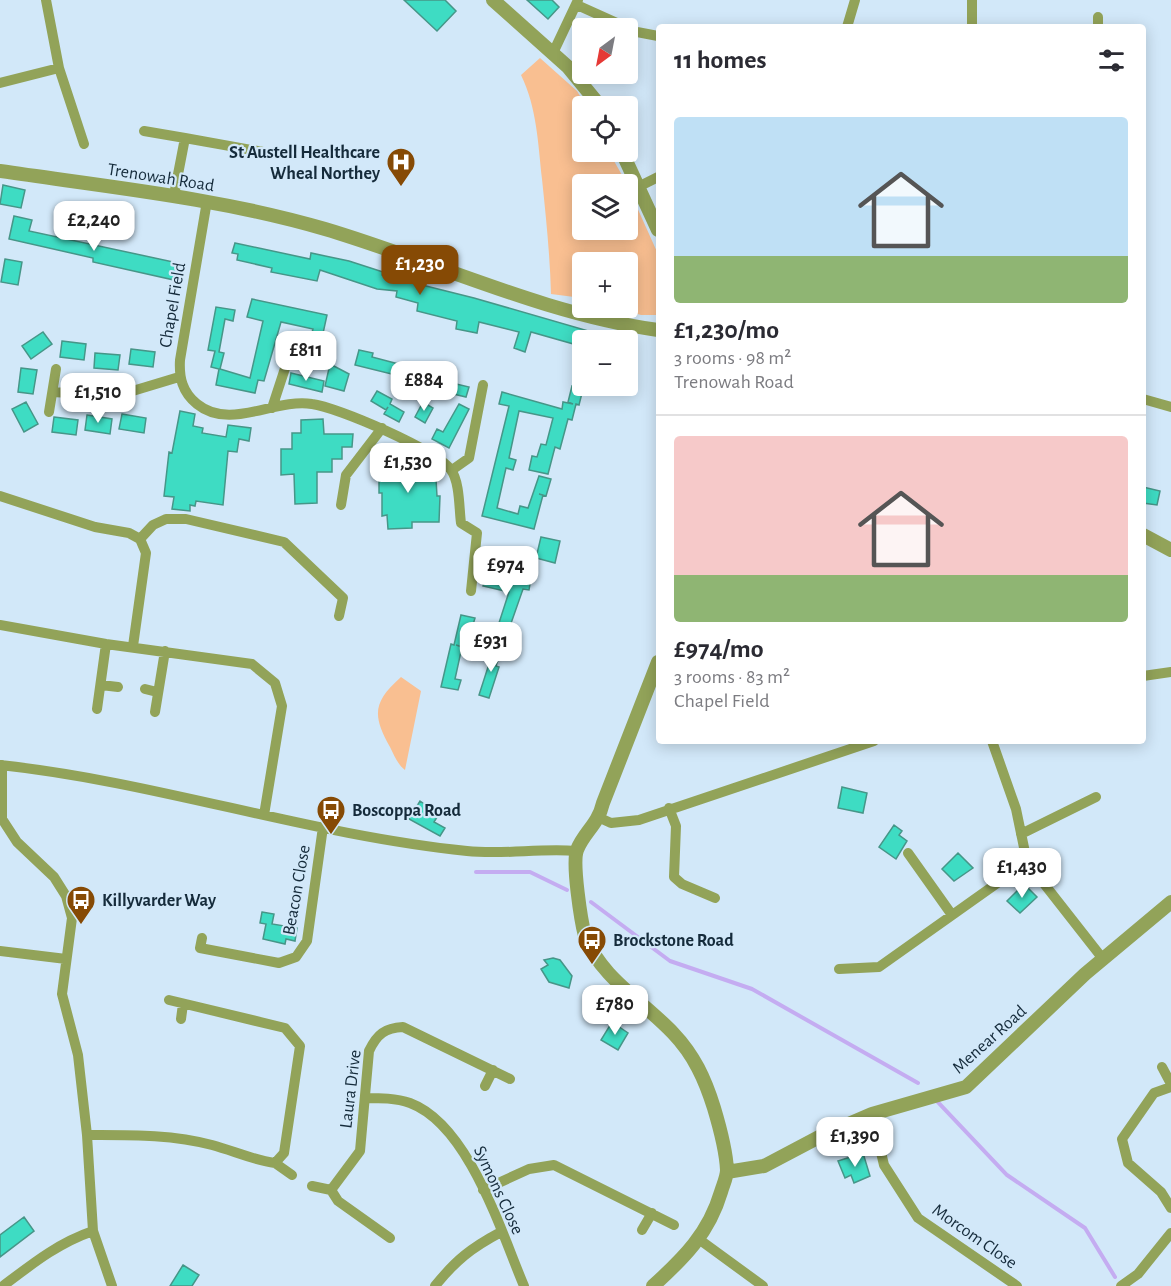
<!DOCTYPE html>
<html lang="en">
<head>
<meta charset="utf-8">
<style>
	body { margin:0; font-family:"Alegreya Sans",sans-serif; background:#f7f7f7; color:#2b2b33; height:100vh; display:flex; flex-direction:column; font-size:22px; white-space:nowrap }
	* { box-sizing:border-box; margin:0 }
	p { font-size:20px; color:#7c7c81 }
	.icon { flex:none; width:33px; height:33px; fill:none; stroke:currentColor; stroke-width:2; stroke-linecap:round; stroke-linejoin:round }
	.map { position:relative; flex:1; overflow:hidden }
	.sheet { position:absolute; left:656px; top:24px; width:490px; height:720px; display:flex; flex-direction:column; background:#fff; border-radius:6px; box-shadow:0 3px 15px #0003 }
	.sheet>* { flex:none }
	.needle { width:39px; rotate:212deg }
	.controls { position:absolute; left:572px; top:18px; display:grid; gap:12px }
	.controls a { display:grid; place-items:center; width:66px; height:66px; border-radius:6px; background:#fff; box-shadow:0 3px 15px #0003; font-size:30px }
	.price { position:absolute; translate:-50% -51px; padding:0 14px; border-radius:12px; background:#fff; color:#222; font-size:20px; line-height:39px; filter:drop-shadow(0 2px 3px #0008) }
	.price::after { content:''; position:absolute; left:50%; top:36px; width:18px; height:14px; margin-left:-9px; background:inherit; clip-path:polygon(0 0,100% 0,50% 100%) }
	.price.active { background:#864a05; color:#fff }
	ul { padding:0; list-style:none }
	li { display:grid; align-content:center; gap:12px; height:318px; padding:0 18px }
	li+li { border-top:2px solid #e1e1e2 }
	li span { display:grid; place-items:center; height:186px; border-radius:6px; color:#555 }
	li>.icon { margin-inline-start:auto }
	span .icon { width:108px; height:108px; fill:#fffc; stroke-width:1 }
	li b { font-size:26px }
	h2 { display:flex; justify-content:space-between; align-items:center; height:72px; padding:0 18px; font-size:26px }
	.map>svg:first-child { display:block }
</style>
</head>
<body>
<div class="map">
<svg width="1171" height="1286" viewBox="0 0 1171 1286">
	<rect width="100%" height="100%" fill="#d2e8f9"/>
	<path fill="#f9bf91" d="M540,58L577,91L586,106H582V152H609L627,184H582V230H627V185L658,254V315H641L616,308H627V262H582V298L551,294C550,256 546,217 542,179C538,143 537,108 521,75Z
		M401,677L421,691L405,770C398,765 394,755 390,747C372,715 373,702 401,677Z"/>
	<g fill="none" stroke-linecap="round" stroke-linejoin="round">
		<path stroke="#c4acf1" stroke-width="4" d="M476,872H530L567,890
			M591,902L670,961L752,989L918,1083
			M936,1100L1007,1175L1085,1228L1115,1277"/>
	</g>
	<path fill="#3edcc3" stroke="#469688" stroke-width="1.5" d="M404,0H445L456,11L437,31Z
		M527,0H552L559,7L548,19Z
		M3,185L25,190L21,208L0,204Z
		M14,216L32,220L29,231L178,263L174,280L93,262V258L9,239Z
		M235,243L310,259L311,253L349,261L383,272L382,275L474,298L609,337L608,340L578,341L577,345L531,332L525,352L514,348L519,332L479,322L477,333L456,329L457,321L417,311L418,303L396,297L397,291L377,289L320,270L317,281L271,272L272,268L237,260L238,254L232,253Z
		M5,259L22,262L18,285L1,282Z
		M252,299L327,315L322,338L311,336L313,329L281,322L264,381L258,380L255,393L216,385L219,369L211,367L215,351L208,350L216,307L235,310L233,321L225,319L219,352L224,353L220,369L250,378L263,321L247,317Z
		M43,332L52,344L31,359L22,346Z
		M62,341L86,344L84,360L60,357Z
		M131,349L155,352L153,367L129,364Z
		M359,350L373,353L372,357L410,367L411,363L454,374L452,383L469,387L466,397L449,393L451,385L420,377L418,384L407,382L408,378L355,365Z
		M95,353L120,355L118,370L94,368Z
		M330,364L349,374L344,391L325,386Z
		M21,368L37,370L33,394L18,392Z
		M291,373L324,381L322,392L289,384Z
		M572,386L583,389L579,405L576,404L572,420L568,419L560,449L555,447L548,474L529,470L532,456L537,457L541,444L546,445L553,418L519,411L509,458L516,460L513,470L506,468L497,508L518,514L520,506L528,508L539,476L551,479L546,496L539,494L543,495L534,529L482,516L509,406L499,404L502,392L562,409L563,402L573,404L568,402Z
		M377,391L392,399L390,404L404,412L399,422L384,414L388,407L386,410L371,401Z
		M26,402L38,424L24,432L12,409Z
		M423,402L433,408L425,423L415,417Z
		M459,404L469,409L449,448L432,439L437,429L443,432Z
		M180,411L195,414L193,426L203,428L202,433L226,437L228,425L251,428L249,441L239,439L237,452L228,451L223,505L196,501L195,506L190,505V511L172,509L174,497L164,496L169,452L172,453Z
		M122,414L146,418L144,433L119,429Z
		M87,415L112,419L110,434L85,430Z
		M54,417L78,420L76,435L52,432Z
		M323,419L324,434H353L352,447H342V459H332V472H317V503L295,504L294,474L281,475V449H292V433H301V420Z
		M385,455H407V467L429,466L430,479H436L437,496H440L439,522H412V528L388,529L387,515L382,516V493H379V467H385Z
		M1143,487L1160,491L1157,505L1143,503Z
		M541,537L560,541L555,563L536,558Z
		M488,568L531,578L529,590L523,589L509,629L499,626L506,629L501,644L490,640L495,625L498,626L509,592L483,586Z
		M461,615L475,618L466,648L456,645L462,647L455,679L461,680L458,690L441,687L451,644L454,645Z
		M491,647L501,650L496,666L499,667L489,698L479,695L489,664H491L486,662Z
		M842,787L867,793L863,813L838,808Z
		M420,801L439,814L434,822L445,828L440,836L409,819Z
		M894,825L902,831L899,835L907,841L896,859L879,847Z
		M958,853L973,868L954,881L942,869Z
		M1024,884L1037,897L1020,913L1007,901Z
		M262,912L274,914L272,924L297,928L295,941L286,939L285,944L263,939L266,924L260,923Z
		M553,958L560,960L572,976L569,988L549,982L541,969L548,965L544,960Z
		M612,1022L628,1033L618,1050L601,1040Z
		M863,1153L870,1176L854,1183L851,1175L845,1178L838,1161Z
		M24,1217L34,1231L0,1257V1235Z
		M183,1265L199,1275L192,1286H170Z"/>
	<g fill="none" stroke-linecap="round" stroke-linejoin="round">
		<path stroke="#92a359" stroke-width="10" d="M46,0L59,68L84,144
			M972,0V27
			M577,5L637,32L658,36
			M847,27L855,0
			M1098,27V17
			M553,53L578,0
			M0,83L59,68
			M144,131L185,138
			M638,187L658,177
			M174,195L185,138L263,152
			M207,201L180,360C179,377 182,392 197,404C230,431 274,398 312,404C337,407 437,450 451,470C460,482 459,509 461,523L477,533L471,591
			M53,392L104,395L126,393L179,377
			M1143,399L1171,407
			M272,408L291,350
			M49,412L56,369
			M452,470L469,458L483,385
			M0,496L95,527L129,533L140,539
			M341,505L346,475L382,428
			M140,539L153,525L166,519H186L284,542L343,598L339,616
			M0,625L106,644L252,664L275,683L282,706L264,815
			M133,646L146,553L140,539
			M1143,676L1171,672
			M101,685L118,687
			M145,689L157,692
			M97,709L106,644
			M155,712L165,651
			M992,741L1016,809L1027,862L1103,959
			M0,765C158,782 309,835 467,851C503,855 540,848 576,851
			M2,765V819L17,842L54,877L66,896L72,918L62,994L78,1055L87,1135L93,1231L112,1286
			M669,808L676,826L674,877L682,884L715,898
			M600,818L611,823L639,820L874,741
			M1021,834L1096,797
			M908,853L952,915
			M202,938L200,948L279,963L296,957L307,941L323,827
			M0,951L66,959
			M839,969L879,967L1027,862
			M181,1019L183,1004
			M1162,1067L1171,1084
			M485,1086L493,1070
			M1171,1087L1154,1093L1122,1139L1128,1163L1161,1192L1171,1208
			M365,1098C380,1098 396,1098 410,1103C469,1125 501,1232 524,1286
			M872,1114L884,1165L918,1218L1017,1286
			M87,1135C128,1135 172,1134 212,1145C234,1151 253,1160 275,1163L284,1153L300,1046L285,1028L169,1000
			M275,1163L292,1175
			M312,1186L331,1190
			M483,1190L529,1169L554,1165L674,1225
			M642,1230L652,1213
			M390,1238L338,1201L331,1190L360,1151L369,1051C377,1034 385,1028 403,1027L510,1079
			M700,1240L763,1286
			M3,1286C32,1264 58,1243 93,1231
			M435,1286C456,1260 471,1248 501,1232
			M1121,1286L1138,1274L1171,1233"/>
		<path stroke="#92a359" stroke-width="14" d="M493,0L568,67L600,106
			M622,152L658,230
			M0,171C109,187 219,198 325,229C436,262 543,314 658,330
			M1143,535L1171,550
			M727,1172L764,1166L821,1136L872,1114L966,1087L1085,974L1171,902
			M653,1286C684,1258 709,1233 721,1192C723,1185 727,1177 727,1170C726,1149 720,1128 714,1108C705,1079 694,1055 673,1033C644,1002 600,977 585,936C581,921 572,863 577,850C584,832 598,825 603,803L658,662"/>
	</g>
	<defs>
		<g id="hospital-pin" transform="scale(1.5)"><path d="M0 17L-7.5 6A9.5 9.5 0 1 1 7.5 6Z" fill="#864a05" stroke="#d2e8f9"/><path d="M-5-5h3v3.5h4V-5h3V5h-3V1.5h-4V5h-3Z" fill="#fff"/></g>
		<g id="bus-pin" transform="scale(1.5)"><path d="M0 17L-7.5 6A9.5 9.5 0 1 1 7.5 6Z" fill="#864a05" stroke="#d2e8f9"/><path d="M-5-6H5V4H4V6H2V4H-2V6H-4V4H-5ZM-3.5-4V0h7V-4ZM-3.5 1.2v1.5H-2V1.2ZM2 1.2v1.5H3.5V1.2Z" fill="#fff"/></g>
	</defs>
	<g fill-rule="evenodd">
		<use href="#hospital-pin" x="401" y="162"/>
		<use href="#bus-pin" x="331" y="810"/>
		<use href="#bus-pin" x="81" y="900"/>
		<use href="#bus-pin" x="592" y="940"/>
	</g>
	<g text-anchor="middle" stroke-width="4.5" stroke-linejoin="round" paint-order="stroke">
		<g font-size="18" font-weight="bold" fill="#152b3b" stroke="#d2e8f9" text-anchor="start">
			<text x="380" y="158" text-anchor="end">St Austell Healthcare<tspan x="380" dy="21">Wheal Northey</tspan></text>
			<text x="352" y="816">Boscoppa Road</text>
			<text x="102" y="906">Killyvarder Way</text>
			<text x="613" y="946">Brockstone Road</text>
		</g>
		<g font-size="18" fill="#152b3b" stroke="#d2e8f9">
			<text transform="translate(161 177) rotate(9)" y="6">Trenowah Road</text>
			<text transform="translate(172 305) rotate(-80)" y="6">Chapel Field</text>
			<text transform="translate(296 890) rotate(-80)" y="6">Beacon Close</text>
			<text transform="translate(989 1039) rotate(-42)" y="6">Menear Road</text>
			<text transform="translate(350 1089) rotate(-83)" y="6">Laura Drive</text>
			<text transform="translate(499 1190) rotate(65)" y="6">Symons Close</text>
			<text transform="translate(975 1236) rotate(35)" y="6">Morcom Close</text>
		</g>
	</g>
</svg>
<div class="controls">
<a><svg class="needle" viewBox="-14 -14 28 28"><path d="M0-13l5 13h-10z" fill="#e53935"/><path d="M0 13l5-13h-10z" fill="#7c7c81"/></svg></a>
<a><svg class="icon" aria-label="locate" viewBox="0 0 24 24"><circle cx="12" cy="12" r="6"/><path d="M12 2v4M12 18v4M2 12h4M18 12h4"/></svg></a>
<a><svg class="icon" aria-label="layers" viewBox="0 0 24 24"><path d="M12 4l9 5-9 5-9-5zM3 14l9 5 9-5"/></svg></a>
<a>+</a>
<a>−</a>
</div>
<b class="price" style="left:94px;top:252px">£2,240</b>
<b class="price active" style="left:420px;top:296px">£1,230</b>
<b class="price" style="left:306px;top:382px">£811</b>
<b class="price" style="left:424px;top:412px">£884</b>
<b class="price" style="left:98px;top:424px">£1,510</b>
<b class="price" style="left:408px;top:494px">£1,530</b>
<b class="price" style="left:506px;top:597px">£974</b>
<b class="price" style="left:491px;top:673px">£931</b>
<b class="price" style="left:1022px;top:899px">£1,430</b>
<b class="price" style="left:615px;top:1036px">£780</b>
<b class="price" style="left:855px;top:1168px">£1,390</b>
<section class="sheet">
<h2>11 homes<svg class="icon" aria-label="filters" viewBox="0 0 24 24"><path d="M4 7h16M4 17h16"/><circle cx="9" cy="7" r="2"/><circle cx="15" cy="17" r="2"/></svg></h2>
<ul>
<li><span style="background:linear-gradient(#bfe0f5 75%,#8fb573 0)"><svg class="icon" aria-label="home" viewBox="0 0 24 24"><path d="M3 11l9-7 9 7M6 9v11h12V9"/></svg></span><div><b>£1,230/mo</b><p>3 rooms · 98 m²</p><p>Trenowah Road</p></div></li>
<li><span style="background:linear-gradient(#f6c9c9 75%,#8fb573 0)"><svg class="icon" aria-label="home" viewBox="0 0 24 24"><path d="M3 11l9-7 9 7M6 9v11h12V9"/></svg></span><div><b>£974/mo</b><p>3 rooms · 83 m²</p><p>Chapel Field</p></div></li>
</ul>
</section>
</div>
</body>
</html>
